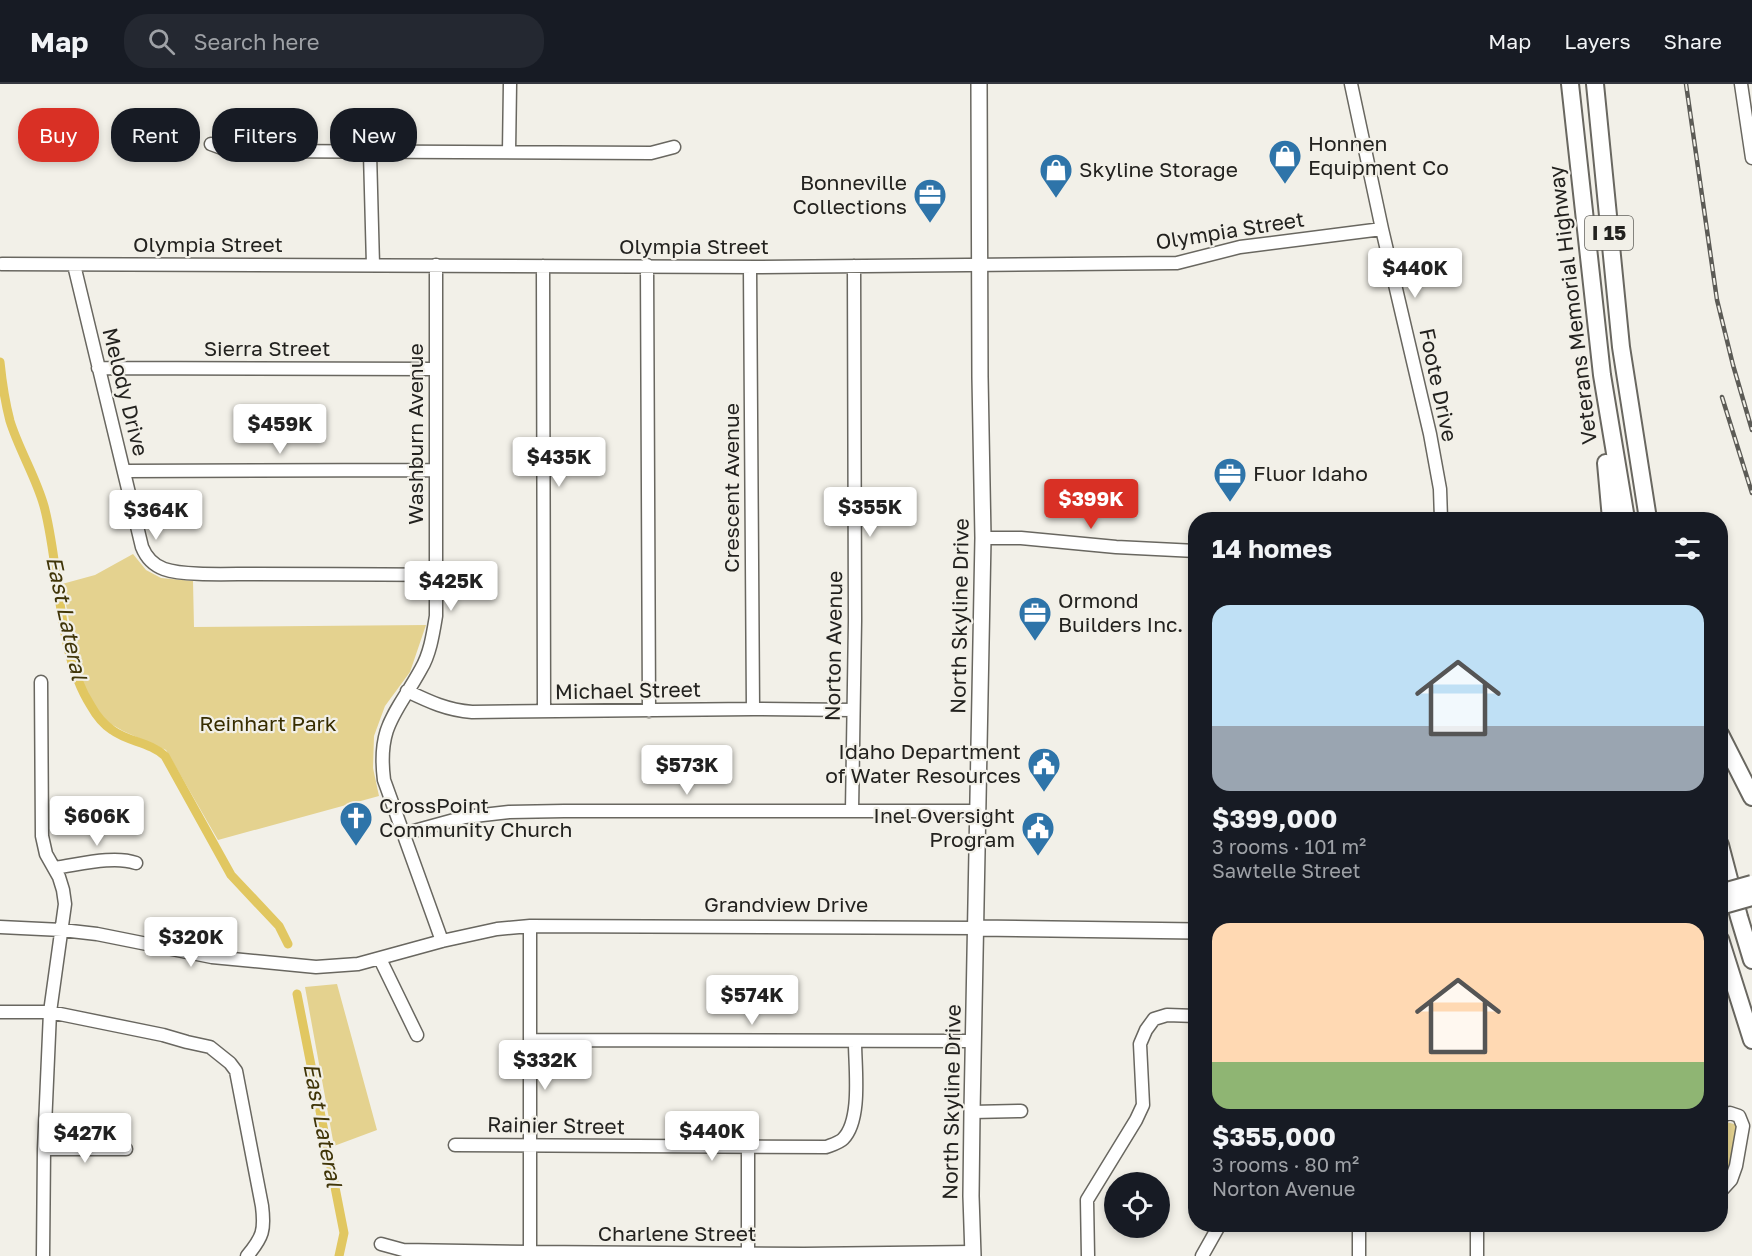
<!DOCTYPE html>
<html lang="en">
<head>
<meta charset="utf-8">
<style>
	body { margin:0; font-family:"Golos Text",sans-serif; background:#242831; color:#f1f3f6; height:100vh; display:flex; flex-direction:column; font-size:22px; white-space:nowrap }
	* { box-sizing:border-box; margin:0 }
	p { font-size:20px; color:#9ea1a6 }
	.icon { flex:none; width:33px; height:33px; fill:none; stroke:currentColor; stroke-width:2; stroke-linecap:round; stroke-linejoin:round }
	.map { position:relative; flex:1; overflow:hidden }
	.details { position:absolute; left:1188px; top:428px; width:540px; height:720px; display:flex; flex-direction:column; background:#171b24; border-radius:24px; box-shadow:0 3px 9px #0003 }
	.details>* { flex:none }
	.banner { position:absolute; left:18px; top:24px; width:570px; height:54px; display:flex; gap:12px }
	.controls { position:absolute; left:1104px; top:1088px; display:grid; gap:12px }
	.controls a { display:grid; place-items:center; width:66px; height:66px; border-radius:50%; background:#171b24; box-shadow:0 3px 9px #0003; font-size:30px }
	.price { position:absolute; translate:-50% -51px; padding:0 14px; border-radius:6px; background:#fff; color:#222; font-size:20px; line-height:39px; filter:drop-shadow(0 2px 3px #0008) }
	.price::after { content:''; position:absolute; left:50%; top:36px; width:18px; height:14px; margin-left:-9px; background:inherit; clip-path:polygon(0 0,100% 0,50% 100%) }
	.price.selected { background:#d93025; color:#fff }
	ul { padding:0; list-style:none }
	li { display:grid; align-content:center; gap:12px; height:318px; padding:0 24px }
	li span { display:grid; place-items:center; height:186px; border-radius:18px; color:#555 }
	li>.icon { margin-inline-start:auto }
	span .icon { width:108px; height:108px; fill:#fffc; stroke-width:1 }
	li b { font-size:26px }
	h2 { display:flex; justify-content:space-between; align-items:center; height:72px; padding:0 24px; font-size:26px }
	.chip { padding:0 21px; border-radius:24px; background:#171b24; box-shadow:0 3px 9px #0003; font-size:21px; line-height:54px }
	.chip.selected { background:#d93025; color:#fff }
	header { display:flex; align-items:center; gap:36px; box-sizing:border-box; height:84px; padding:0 30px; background:#171b24; border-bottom:2px solid #363941 }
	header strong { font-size:28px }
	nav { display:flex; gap:33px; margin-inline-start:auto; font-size:21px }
	.search { width:420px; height:54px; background:#242831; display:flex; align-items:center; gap:15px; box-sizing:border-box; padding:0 21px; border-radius:24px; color:#9ea1a6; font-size:22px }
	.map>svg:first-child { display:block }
</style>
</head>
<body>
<header>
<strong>Map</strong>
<div class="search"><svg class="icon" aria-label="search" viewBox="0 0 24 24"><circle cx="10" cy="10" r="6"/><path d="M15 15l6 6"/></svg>Search here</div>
<nav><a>Map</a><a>Layers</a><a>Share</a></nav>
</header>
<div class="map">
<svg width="1752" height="1172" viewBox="0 0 1752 1172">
	<rect width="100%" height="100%" fill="#f2f0e8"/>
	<path fill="#e4d28f" d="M133,470L146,486L161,494L193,497L194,543L426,541L410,588L385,622L374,652L373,684L379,712L218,756L166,666L123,647L106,637L83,608L62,500L95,491Z
		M337,900L377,1046L334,1062L305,903Z
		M1726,1038L1738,1041L1730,1082L1721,1099V1040Z"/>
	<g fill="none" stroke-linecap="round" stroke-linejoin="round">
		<path stroke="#e1c761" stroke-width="9" d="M0,278C2,298 5,318 10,337C19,366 36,393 44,422C61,485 56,567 91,622C96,631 103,640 112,646C128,658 150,658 165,672L231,791L279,842L288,860
			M297,910L344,1149L339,1172"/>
		<g stroke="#696760" stroke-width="15">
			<path id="minor" d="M1351,0L1382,145L1430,350L1440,405L1441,435
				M1741,0L1752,74
				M211,60L230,67L651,69L674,63
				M509,68L510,0
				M370,69L373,181
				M2,180L758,183L1177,179L1240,163L1382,145
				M74,181L142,463C146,473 153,481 164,485C184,492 228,490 251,490C313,490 374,490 436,491
				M436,181V532C433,550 430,570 421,585C397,629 377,641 384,696L442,857
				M647,181L649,627
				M543,182L544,627
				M750,183L753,625
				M98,284L436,285
				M125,387L435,386
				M983,454H1021L1116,463L1196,467
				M41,598L42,752L46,770L59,793L63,806L65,820L50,928L44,1065L43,1172
				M407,607C430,618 447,626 472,628L753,625L853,626
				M852,727L855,537L854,182
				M403,750L465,733L509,728L564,727H978
				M54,784C78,781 113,771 136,779
				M530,842V1172
				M0,843L62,846L97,850L212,873L316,883L358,880L442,857L497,845L530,842L976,844
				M380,875L417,951
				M0,928H50L163,951L187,958L210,963L230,979L236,987L262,1122C265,1146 263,1153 247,1172
				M531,956L973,957
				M972,1028L1021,1027
				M1720,1032L1730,1029L1739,1032L1743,1042L1736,1082L1731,1096L1720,1108
				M455,1061L826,1063C831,1061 839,1059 843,1055C862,1036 855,984 855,958
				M44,1065H126
				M1359,1140V1172
				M381,1160L403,1166L530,1168L804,1170L973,1168
				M748,1172V1064
				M1088,1172L1087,1116L1136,1036L1143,1021L1140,960L1146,946L1154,935L1167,931L1196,932
				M1202,1172L1220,1140
				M1477,1172V1140"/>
		</g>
		<g stroke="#696760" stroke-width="18">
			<path id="major" d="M976,844L1196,847
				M973,1172L971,1112L972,1028L983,454L980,293L979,0"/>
		</g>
		<g stroke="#696760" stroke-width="20">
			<path id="highway" d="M1570,0L1602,291L1626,435
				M1595,0L1621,263L1648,435
				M1606,379L1611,435
				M1720,650L1752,713
				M1720,761L1739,833L1752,876
				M1720,855L1752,956"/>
		</g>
		<use href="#minor" stroke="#fff" stroke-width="12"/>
		<use href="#major" stroke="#fff" stroke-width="15"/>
		<use href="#highway" stroke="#fff" stroke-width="16"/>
		<g stroke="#5c5b56" stroke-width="4.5">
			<path id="rail" d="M1686,0L1717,216L1733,281L1752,346
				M1722,313L1752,409"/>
		</g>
		<use href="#rail" stroke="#f2f0e8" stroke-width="2" stroke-dasharray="7" stroke-linecap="butt"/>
		<g stroke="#696760" stroke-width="20" stroke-linecap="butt">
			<path id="highway-bridge" d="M1720,809L1752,800
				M1720,822L1752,813"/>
		</g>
		<use href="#highway-bridge" stroke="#fff" stroke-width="16"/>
	</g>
	<defs>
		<g id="shop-pin" transform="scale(1.725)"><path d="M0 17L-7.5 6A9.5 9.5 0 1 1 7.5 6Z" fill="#2e74a9" stroke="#f2f0e8"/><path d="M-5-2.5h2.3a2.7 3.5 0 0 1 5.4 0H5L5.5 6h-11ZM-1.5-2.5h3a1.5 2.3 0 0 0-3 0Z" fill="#fff"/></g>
		<g id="office-pin" transform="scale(1.725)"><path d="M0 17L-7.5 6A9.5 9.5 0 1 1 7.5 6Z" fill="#2e74a9" stroke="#f2f0e8"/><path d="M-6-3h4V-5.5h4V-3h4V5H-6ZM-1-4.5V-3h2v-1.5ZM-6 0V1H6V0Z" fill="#fff"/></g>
		<g id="civic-pin" transform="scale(1.725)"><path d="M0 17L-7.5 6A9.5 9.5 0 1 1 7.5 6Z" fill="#2e74a9" stroke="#f2f0e8"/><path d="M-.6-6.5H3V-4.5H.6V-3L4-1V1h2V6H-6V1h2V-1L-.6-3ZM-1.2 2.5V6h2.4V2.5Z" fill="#fff"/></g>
		<g id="church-pin" transform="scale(1.725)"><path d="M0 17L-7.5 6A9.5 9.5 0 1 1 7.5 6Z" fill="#2e74a9" stroke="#f2f0e8"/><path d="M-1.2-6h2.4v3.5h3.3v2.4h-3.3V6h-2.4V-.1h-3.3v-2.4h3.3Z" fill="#fff"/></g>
	</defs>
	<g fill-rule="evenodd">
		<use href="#shop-pin" x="1285" y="72"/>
		<use href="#shop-pin" x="1056" y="86"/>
		<use href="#office-pin" x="930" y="111"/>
		<use href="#office-pin" x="1230" y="390"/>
		<use href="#office-pin" x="1035" y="529"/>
		<use href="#civic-pin" x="1044" y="680"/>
		<use href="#church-pin" x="356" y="734"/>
		<use href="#civic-pin" x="1038" y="744"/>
	</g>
	<g text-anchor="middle" stroke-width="4.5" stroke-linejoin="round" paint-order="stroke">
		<rect fill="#f2f0e8" stroke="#61605b" stroke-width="1.5" x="1585" y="132" width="48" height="34" rx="4.5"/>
		<g font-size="20" font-weight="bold" fill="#23221f">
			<text x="1609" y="156">I 15</text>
		</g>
		<g font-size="21" fill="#23221f" stroke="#f2f0e8" text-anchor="start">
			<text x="1308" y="67">Honnen<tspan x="1308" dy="24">Equipment Co</tspan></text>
			<text x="1079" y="93">Skyline Storage</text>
			<text x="907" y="106" text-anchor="end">Bonneville<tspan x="907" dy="24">Collections</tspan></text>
			<text x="1253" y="397">Fluor Idaho</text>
			<text x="1058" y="524">Ormond<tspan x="1058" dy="24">Builders Inc.</tspan></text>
			<text x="1021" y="675" text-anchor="end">Idaho Department<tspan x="1021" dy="24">of Water Resources</tspan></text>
			<text x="379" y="729">CrossPoint<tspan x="379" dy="24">Community Church</tspan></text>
			<text x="1015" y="739" text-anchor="end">Inel Oversight<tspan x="1015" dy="24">Program</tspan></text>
		</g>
		<g font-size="21" fill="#23221f" stroke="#f2f0e8">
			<text transform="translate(1230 147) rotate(-9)" y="7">Olympia Street</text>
			<text x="208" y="168">Olympia Street</text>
			<text x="694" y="170">Olympia Street</text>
			<text transform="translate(1573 221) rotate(-97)" y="7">Veterans Memorial Highway</text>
			<text x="267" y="272">Sierra Street</text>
			<text transform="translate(1438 301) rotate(78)" y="7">Foote Drive</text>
			<text transform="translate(125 308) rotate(76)" y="7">Melody Drive</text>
			<text transform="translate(416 350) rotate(-90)" y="7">Washburn Avenue</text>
			<text transform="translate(732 404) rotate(-90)" y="7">Crescent Avenue</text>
			<text transform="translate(960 532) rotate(-89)" y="7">North Skyline Drive</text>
			<text transform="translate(834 562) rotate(-89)" y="7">Norton Avenue</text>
			<text transform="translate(628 607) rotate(-1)" y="7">Michael Street</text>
			<text x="786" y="828">Grandview Drive</text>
			<text transform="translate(952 1018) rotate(-89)" y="7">North Skyline Drive</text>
			<text transform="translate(556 1042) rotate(1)" y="7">Rainier Street</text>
			<text x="677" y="1157">Charlene Street</text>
		</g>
		<g font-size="21" fill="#372d00" stroke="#f2f0e8">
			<text x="268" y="647">Reinhart Park</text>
		</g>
		<g font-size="22" font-style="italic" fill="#403508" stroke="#f2f0e8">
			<text transform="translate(67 534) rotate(78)" y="8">East Lateral</text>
			<text transform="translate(323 1041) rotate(79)" y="8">East Lateral</text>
		</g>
	</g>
</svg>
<div class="controls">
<a><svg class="icon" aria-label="locate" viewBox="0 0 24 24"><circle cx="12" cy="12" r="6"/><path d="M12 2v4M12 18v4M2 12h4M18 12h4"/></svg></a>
</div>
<b class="price" style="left:1415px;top:215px">$440K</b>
<b class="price" style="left:280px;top:371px">$459K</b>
<b class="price" style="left:559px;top:404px">$435K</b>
<b class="price selected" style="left:1091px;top:446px">$399K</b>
<b class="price" style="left:870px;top:454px">$355K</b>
<b class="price" style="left:156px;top:457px">$364K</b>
<b class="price" style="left:451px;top:528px">$425K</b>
<b class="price" style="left:687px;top:712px">$573K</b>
<b class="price" style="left:97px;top:763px">$606K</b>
<b class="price" style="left:191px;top:884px">$320K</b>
<b class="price" style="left:752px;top:942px">$574K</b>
<b class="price" style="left:545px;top:1007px">$332K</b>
<b class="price" style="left:712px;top:1078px">$440K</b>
<b class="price" style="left:85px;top:1080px">$427K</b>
<div class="banner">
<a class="chip selected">Buy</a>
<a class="chip">Rent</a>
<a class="chip">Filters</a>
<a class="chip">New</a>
</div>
<section class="details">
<h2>14 homes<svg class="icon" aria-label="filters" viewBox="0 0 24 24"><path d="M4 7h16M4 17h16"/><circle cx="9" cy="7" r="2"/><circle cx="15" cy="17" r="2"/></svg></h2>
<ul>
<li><span style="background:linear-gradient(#bfe0f5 65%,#9aa5b1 0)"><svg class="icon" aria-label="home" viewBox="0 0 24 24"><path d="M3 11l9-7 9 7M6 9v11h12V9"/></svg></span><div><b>$399,000</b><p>3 rooms · 101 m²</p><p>Sawtelle Street</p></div></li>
<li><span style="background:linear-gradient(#ffd9b3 75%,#8fb573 0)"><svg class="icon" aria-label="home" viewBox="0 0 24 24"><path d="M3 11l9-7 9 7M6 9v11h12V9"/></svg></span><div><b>$355,000</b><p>3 rooms · 80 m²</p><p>Norton Avenue</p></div></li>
</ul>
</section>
</div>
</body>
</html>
